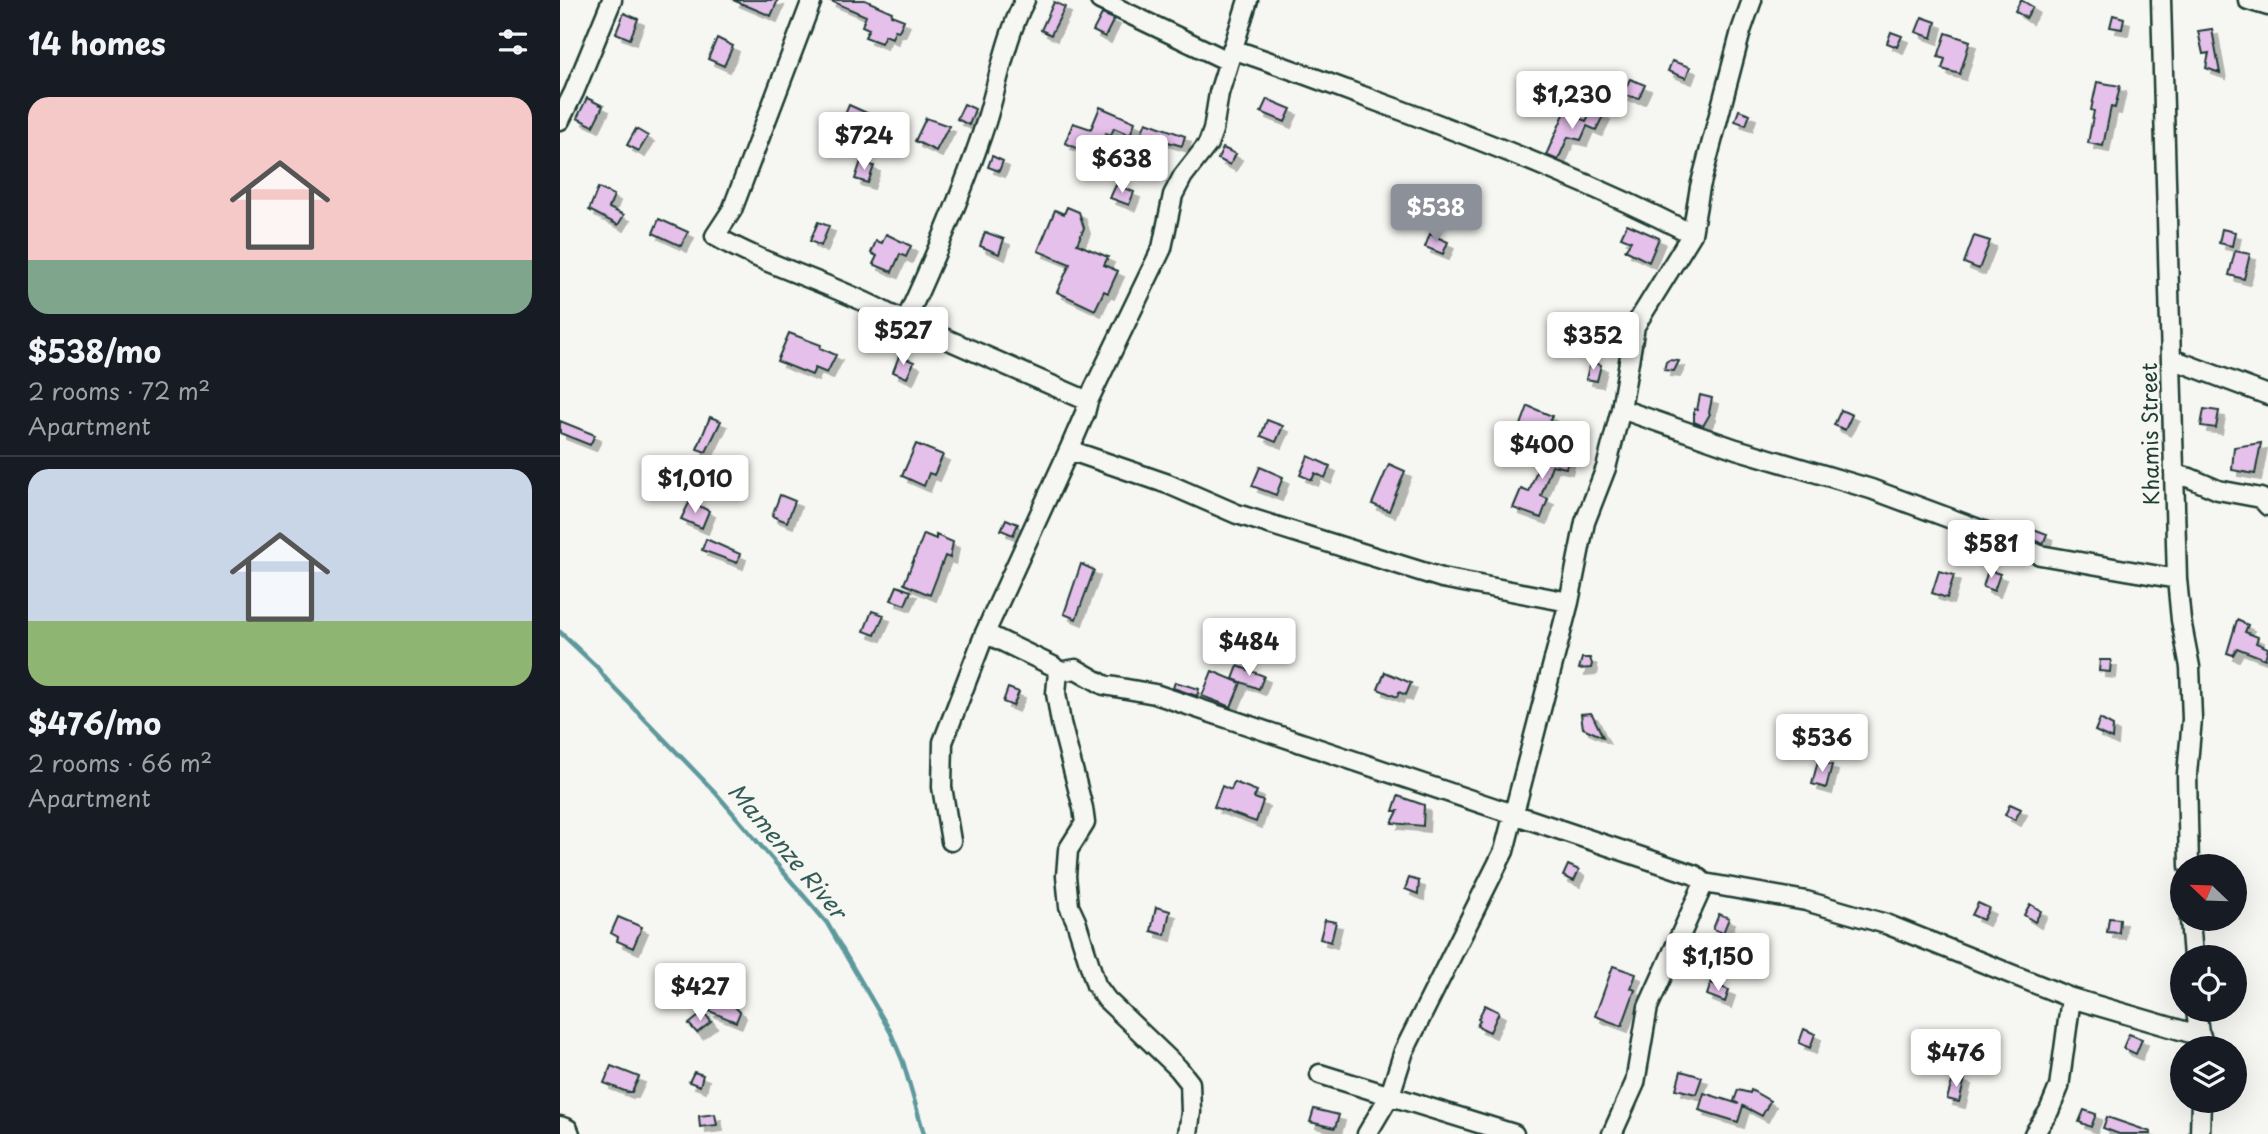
<!DOCTYPE html>
<html lang="en">
<head>
<meta charset="utf-8">
<style>
	body { margin:0; font-family:"Playpen Sans",sans-serif; background:#20242c; color:#f1f3f6; height:100vh; display:flex; flex-direction:column; font-size:26px; white-space:nowrap }
	* { box-sizing:border-box; margin:0 }
	p { font-size:23px; color:#9ea1a6 }
	.icon { flex:none; width:38px; height:38px; fill:none; stroke:currentColor; stroke-width:2; stroke-linecap:round; stroke-linejoin:round }
	.map { position:relative; flex:1; overflow:hidden }
	.drawer { display:flex; flex-direction:column; background:#171b24; width:560px }
	.drawer>* { flex:none }
	.needle { width:46px; rotate:293deg }
	.buttons { position:absolute; left:1610px; top:854px; display:grid; gap:14px }
	.buttons a { display:grid; place-items:center; width:77px; height:77px; border-radius:50%; background:#171b24; box-shadow:0 7px 28px #0002; font-size:35px }
	.price { position:absolute; translate:-50% -60px; padding:0 16px; border-radius:7px; background:#fff; color:#222; font-size:23px; line-height:46px; filter:drop-shadow(0 2px 4px #0008) }
	.price::after { content:''; position:absolute; left:50%; top:42px; width:21px; height:16px; margin-left:-10px; background:inherit; clip-path:polygon(0 0,100% 0,50% 100%) }
	.price.active { background:#8c9099; color:#fff }
	ul { padding:0; list-style:none }
	li { display:grid; align-content:center; gap:14px; height:371px; padding:0 28px }
	li+li { border-top:2px solid #363941 }
	li span { display:grid; place-items:center; height:217px; border-radius:21px; color:#555 }
	li>.icon { margin-inline-start:auto }
	span .icon { width:126px; height:126px; fill:#fffc; stroke-width:1 }
	li b { font-size:30px }
	h2 { display:flex; justify-content:space-between; align-items:center; height:84px; padding:0 28px; font-size:30px }
	main { display:flex; flex:1; min-height:0 }
	.map>svg:first-child { display:block }
</style>
</head>
<body>
<main>
<section class="drawer">
<h2>14 homes<svg class="icon" aria-label="filters" viewBox="0 0 24 24"><path d="M4 7h16M4 17h16"/><circle cx="9" cy="7" r="2"/><circle cx="15" cy="17" r="2"/></svg></h2>
<ul>
<li><span style="background:linear-gradient(#f6c9c9 75%,#7fa58c 0)"><svg class="icon" aria-label="home" viewBox="0 0 24 24"><path d="M3 11l9-7 9 7M6 9v11h12V9"/></svg></span><div><b>$538/mo</b><p>2 rooms · 72 m²</p><p>Apartment</p></div></li>
<li><span style="background:linear-gradient(#c9d6e8 70%,#8fb573 0)"><svg class="icon" aria-label="home" viewBox="0 0 24 24"><path d="M3 11l9-7 9 7M6 9v11h12V9"/></svg></span><div><b>$476/mo</b><p>2 rooms · 66 m²</p><p>Apartment</p></div></li>
</ul>
</section>
<div class="map">
<svg width="1708" height="1134" viewBox="0 0 1708 1134">
	<defs>
		<filter id="shadow"><feDropShadow dx="6" dy="6" stdDeviation="0" flood-color="#0004"/></filter>
	</defs>
	<rect width="100%" height="100%" fill="#f6f6f2"/>
	<filter id="ink" filterUnits="userSpaceOnUse"><feTurbulence type="fractalNoise" baseFrequency=".0143" numOctaves="2"/><feDisplacementMap in="SourceGraphic" scale="14" xChannelSelector="R" yChannelSelector="G"/><feConvolveMatrix kernelMatrix="1 2 1 2 8 2 1 2 1" color-interpolation-filters="sRGB"/></filter>
	<g filter="url(#ink)">
		<g fill="none" stroke-linecap="round" stroke-linejoin="round">
			<path stroke="#5d999c" stroke-width="4.5" d="M0,632L37,667L46,679L154,791L267,923L330,1031L343,1062L364,1134"/>
		</g>
		<path fill="#e5c0ea" stroke="#1f3d34" stroke-width="2" filter="url(#shadow)" d="M173,0H218L211,16Z
			M269,0H305L332,12L331,15L344,20L339,31L335,30L332,38L325,35L321,43L305,37L309,29L302,26L306,16Z
			M1461,0L1473,7L1466,18L1455,11Z
			M494,2L505,7L491,35L481,30Z
			M64,13L78,19L70,39L56,33Z
			M542,14L554,19L545,37L533,31Z
			M1553,15L1564,18L1562,29L1550,27Z
			M1362,17L1376,22L1372,38L1356,32Z
			M1652,29L1656,52L1660,73L1646,68L1649,53L1643,54L1638,31Z
			M1331,32L1342,36L1337,47L1327,43Z
			M1386,33L1410,41L1400,74L1382,69L1385,59L1378,57Z
			M157,38L173,46L164,66L148,59Z
			M1112,61L1130,67L1126,78L1108,71Z
			M1070,79L1085,85L1079,98L1062,95Z
			M1537,82L1560,86L1555,108L1551,107L1543,146L1528,143L1534,111L1531,110Z
			M27,98L43,106L33,126L17,118Z
			M707,99L731,109L725,122L701,112Z
			M404,104L415,109L409,125L397,119Z
			M289,105L320,119L321,115L333,120L324,141L304,133L297,148L275,138Z
			M540,107L575,122L570,135L554,128L551,135L546,133L536,157L505,143L513,123L531,129Z
			M1032,109L1044,114L1036,130L1027,126L1021,140L1008,137L998,160L986,155L1005,112L1026,121Z
			M1179,110L1190,114L1186,125L1175,121Z
			M366,118L389,126L376,151L355,141Z
			M586,122L625,136L622,146L581,134Z
			M76,129L88,136L79,151L67,145Z
			M663,148L676,154L670,165L658,159Z
			M432,156L443,161L439,171L428,167Z
			M301,161L314,166L308,183L295,179Z
			M556,185L574,192L569,205L550,198Z
			M38,188L54,195L49,208L64,215L58,225L29,210Z
			M507,207L519,212L524,228L517,244L548,257L544,265L558,271L548,293L544,291L535,310L497,292L510,264L478,251L495,210L504,214Z
			M99,219L128,232L121,246L93,233Z
			M258,222L269,226L261,246L250,241Z
			M1067,224L1099,238L1089,262L1065,250L1071,241L1061,237Z
			M1662,229L1675,232L1672,246L1659,243Z
			M425,232L444,239L439,254L420,246Z
			M326,234L351,246L346,257L340,254L332,272L313,264L317,256L311,253L316,241L322,243Z
			M870,234L888,242L883,254L865,247Z
			M1414,236L1430,241L1419,269L1404,263Z
			M1675,251L1690,254L1684,279L1669,275Z
			M229,333L261,345L260,348L276,355L267,373L255,368L252,375L217,361Z
			M339,356L354,362L347,378L333,372Z
			M1109,360L1119,361L1114,371L1104,370L1106,362Z
			M1030,362L1041,365L1037,381L1026,379Z
			M1140,395L1152,398L1149,413L1150,414L1143,426L1134,422V409L1137,410Z
			M968,406L992,416L979,447L958,439L963,426L961,425Z
			M1644,409L1659,411L1656,428L1641,426Z
			M1281,410L1292,415L1285,430L1274,425Z
			M150,417L161,421L146,452L137,449Z
			M707,420L723,426L716,442L701,436Z
			M0,421L35,435L30,445L0,433Z
			M987,442L1011,450L1006,468L992,465L981,496L988,499L981,518L953,508L961,489L969,492Z
			M1701,443L1695,474L1672,470L1674,447Z
			M356,444L383,455L374,475L369,473L364,486L342,476Z
			M748,456L770,466L765,478L755,473L752,480L740,475Z
			M829,464L845,471L829,511L812,504Z
			M700,467L723,477L716,495L692,486Z
			M220,495L235,501L227,522L212,516Z
			M130,501L149,511L142,528L121,519Z
			M446,519L458,524L453,535L441,530Z
			M1471,528L1487,534L1483,544L1468,537Z
			M364,534L376,539V535L393,542L390,558L385,556L370,595L344,584Z
			M146,539L180,554L177,563L142,550Z
			M521,564L534,570L516,619L504,614Z
			M1428,570L1440,574L1434,591L1423,587Z
			M1379,571L1394,575L1387,598L1372,593Z
			M337,586L351,591L345,605L331,600Z
			M312,611L324,615L315,635L304,631Z
			M1677,620L1688,625L1685,632L1698,637L1696,643L1708,648L1705,659L1677,648L1673,655L1667,653Z
			M1022,658H1030L1032,664L1031,668L1019,669Z
			M1540,660H1551L1550,672L1539,671Z
			M678,666L704,676L699,689L673,679Z
			M652,671L681,683L671,707L642,696Z
			M825,672L851,683L846,695L839,692L837,697L818,689Z
			M615,682L639,689L637,696L613,688Z
			M448,688L459,692L453,706L443,702Z
			M1031,713L1033,716L1043,737L1023,728L1021,714Z
			M1540,719L1553,726L1552,739L1535,731Z
			M1258,761L1272,765L1266,788L1252,784Z
			M674,782L697,791L694,798L703,801L696,822L654,807L662,786L671,790Z
			M838,796L864,805L863,826L832,823L838,811H833Z
			M1450,804L1461,809L1455,820L1445,815Z
			M1008,865L1019,870L1014,881L1003,876Z
			M849,878L859,881L858,894L845,889Z
			M1418,903L1429,908L1423,920L1412,915Z
			M1470,904L1481,911L1475,922L1464,915Z
			M596,907L610,911L605,935L591,931Z
			M1159,914L1169,918L1163,933L1153,929Z
			M58,917L82,927L73,948L57,941L58,937L51,933Z
			M1549,918L1560,919L1559,933L1547,932Z
			M765,920L776,922L771,942L760,939Z
			M1053,966L1076,974L1071,988L1075,990L1062,1026L1035,1016Z
			M1151,983L1169,990L1165,1002L1147,995Z
			M164,996L180,1012L176,1022L149,1011Z
			M925,1005L939,1012L930,1032L917,1026L920,1020L918,1019Z
			M144,1012L151,1022L137,1033L129,1024Z
			M1244,1029L1255,1034L1250,1048L1239,1043Z
			M1569,1034L1582,1039L1576,1054L1563,1048Z
			M51,1066L79,1077L72,1092H67L44,1083Z
			M1121,1071L1142,1077L1136,1094L1116,1089Z
			M134,1072L143,1075L140,1086L129,1082Z
			M1394,1075L1405,1079L1399,1102L1387,1099Z
			M1178,1090L1190,1093L1191,1090L1210,1101L1202,1116L1183,1106L1178,1122L1139,1110L1144,1093L1179,1104L1174,1101Z
			M754,1109L779,1115L775,1128L750,1122Z
			M1524,1110L1536,1114L1531,1127L1519,1122Z
			M155,1114L157,1125L140,1127L139,1116Z
			M1547,1117L1591,1132V1134H1559L1543,1128Z"/>
		<g fill="none" stroke-linecap="round" stroke-linejoin="round">
			<g stroke="#1f3d34" stroke-width="23">
				<path id="minor" d="M252,0L172,210L155,236C210,268 273,283 329,314L528,401
					M540,0L668,61
					M1601,0L1617,579L1621,620L1630,667L1632,719L1627,774L1629,866
					M1688,0L1708,6
					M672,49C730,68 786,90 843,111C941,148 1038,186 1132,234
					M0,120L14,92L52,0
					M346,320C376,255 404,189 426,122C438,83 446,36 465,0
					M1612,359L1708,395
					M1061,409L1176,449L1311,489L1432,534L1480,555L1617,579
					M509,450L608,484L677,514L882,578L1009,602
					M1614,474L1630,478L1658,490L1701,498L1708,506
					M425,633L493,666L498,672L516,669L544,685L595,694L1135,875L1144,883L1246,901L1326,924L1511,998L1641,1036
					M498,672L496,693L501,723L523,808L525,823L508,850L506,876L509,906L516,921L536,985L547,1000L618,1068L630,1083L631,1112L628,1134
					M391,841L382,787L383,742L425,633L509,450L525,413L528,401L602,248L613,195L623,176L648,144L653,130L659,93L688,0
					M1630,919L1633,957
					M1636,1010L1641,1048
					M760,1074L954,1134
					M0,1126L8,1129L10,1134
					M807,1134L830,1095L844,1051L944,851L1009,602L1025,522L1046,468L1061,409L1075,326L1132,234L1140,187L1181,31L1192,0
					M1052,1134L1075,1083L1088,1007L1144,883
					M1474,1134L1489,1111L1499,1087L1511,998
					M1640,1134L1641,1101"/>
			</g>
			<use href="#minor" stroke="#f6f6f2" stroke-width="18"/>
		</g>
	</g>
	<g text-anchor="middle" stroke-width="5" stroke-linejoin="round" paint-order="stroke">
		<g font-size="21" fill="#1f3d34" stroke="#f6f6f2">
			<text transform="translate(1591 434) rotate(-91)" y="7">Khamis Street</text>
		</g>
		<g font-size="23" font-style="italic" fill="#345c57" stroke="#f6f6f2">
			<text transform="translate(227 851) rotate(50)" y="8">Mamenze River</text>
		</g>
	</g>
</svg>
<div class="buttons">
<a><svg class="needle" viewBox="-14 -14 28 28"><path d="M0-13l5 13h-10z" fill="#e53935"/><path d="M0 13l5-13h-10z" fill="#9ea1a6"/></svg></a>
<a><svg class="icon" aria-label="locate" viewBox="0 0 24 24"><circle cx="12" cy="12" r="6"/><path d="M12 2v4M12 18v4M2 12h4M18 12h4"/></svg></a>
<a><svg class="icon" aria-label="layers" viewBox="0 0 24 24"><path d="M12 4l9 5-9 5-9-5zM3 14l9 5 9-5"/></svg></a>
</div>
<b class="price" style="left:1012px;top:131px">$1,230</b>
<b class="price" style="left:304px;top:172px">$724</b>
<b class="price" style="left:562px;top:195px">$638</b>
<b class="price active" style="left:876px;top:244px">$538</b>
<b class="price" style="left:343px;top:367px">$527</b>
<b class="price" style="left:1033px;top:372px">$352</b>
<b class="price" style="left:982px;top:481px">$400</b>
<b class="price" style="left:135px;top:515px">$1,010</b>
<b class="price" style="left:1431px;top:580px">$581</b>
<b class="price" style="left:689px;top:678px">$484</b>
<b class="price" style="left:1262px;top:774px">$536</b>
<b class="price" style="left:1158px;top:993px">$1,150</b>
<b class="price" style="left:140px;top:1023px">$427</b>
<b class="price" style="left:1396px;top:1089px">$476</b>
</div>
</main>
</body>
</html>
